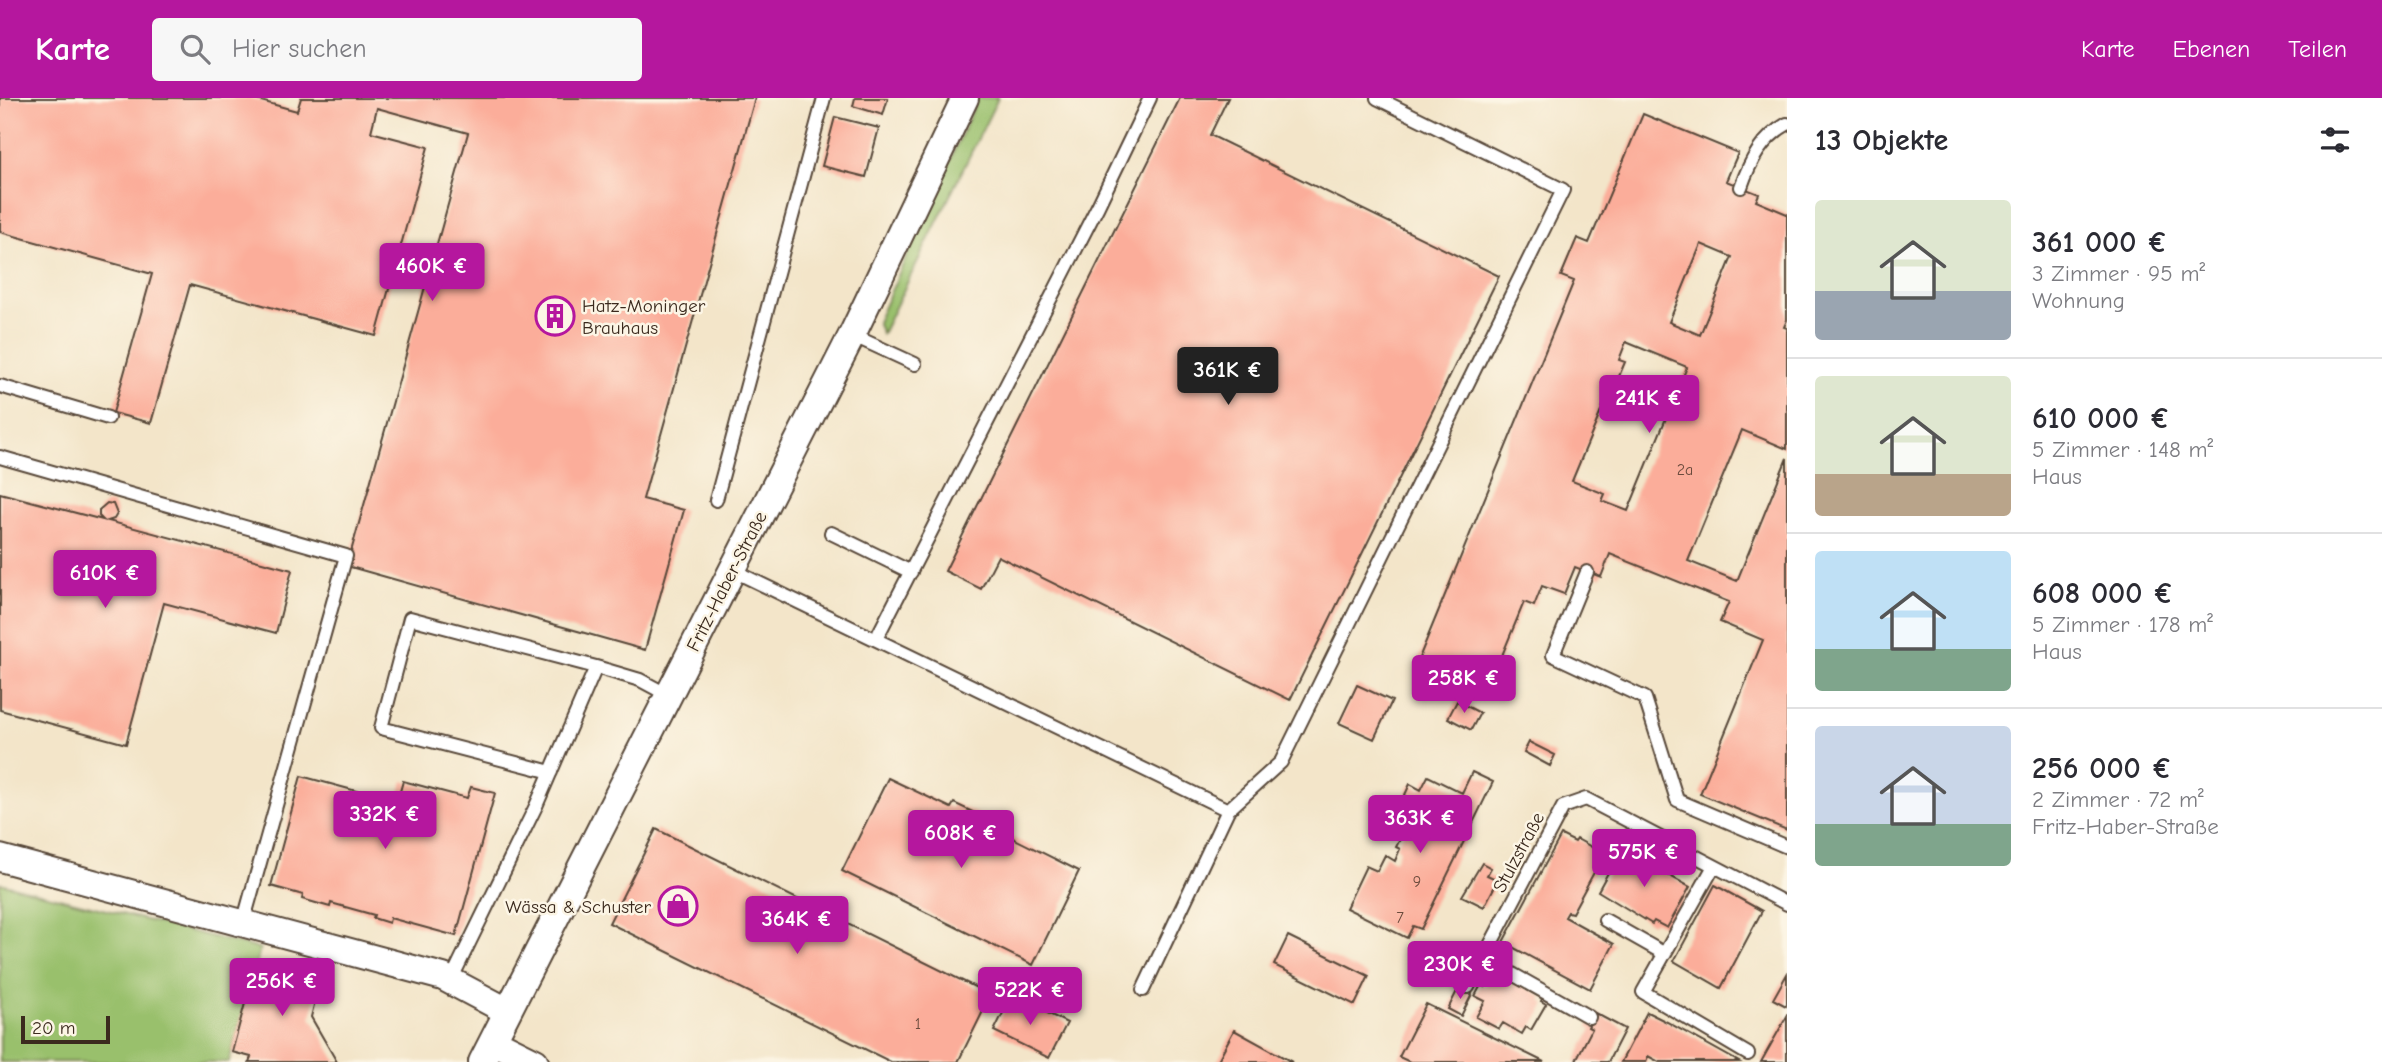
<!DOCTYPE html>
<html lang="de">
<head>
<meta charset="utf-8">
<style>
	body { margin:0; font-family:"Comic Neue",sans-serif; background:#f7f7f7; color:#2b2b33; height:100vh; display:flex; flex-direction:column; font-size:26px; white-space:nowrap }
	* { box-sizing:border-box; margin:0 }
	p { font-size:23px; color:#7c7c81 }
	.icon { flex:none; width:38px; height:38px; fill:none; stroke:currentColor; stroke-width:2; stroke-linecap:round; stroke-linejoin:round }
	.map { position:relative; flex:1; overflow:hidden }
	.sheet { display:flex; flex-direction:column; background:#fff; width:595px }
	.sheet>* { flex:none }
	.scale { position:absolute; left:21px; bottom:18px; width:89px; box-sizing:border-box; padding-left:7px; border:4px solid #3b2a1e; border-top:0; font-size:19px; line-height:24px; white-space:nowrap; color:#3b2a1e; -webkit-text-stroke:5px #fcf5e5; paint-order:stroke }
	.price { position:absolute; translate:-50% -60px; padding:0 16px; border-radius:7px; background:#b5179e; color:#fff; font-size:23px; line-height:46px; filter:drop-shadow(0 2px 4px #0008) }
	.price::after { content:''; position:absolute; left:50%; top:42px; width:21px; height:16px; margin-left:-10px; background:inherit; clip-path:polygon(0 0,100% 0,50% 100%) }
	.price.current { background:#222; color:#fff }
	ul { padding:0; list-style:none }
	li { display:flex; align-items:center; gap:21px; height:175px; padding:0 28px }
	li+li { border-top:2px solid #e1e1e2 }
	li span { display:grid; place-items:center; flex:none; width:196px; height:140px; border-radius:7px; color:#555 }
	li>.icon { margin-inline-start:auto }
	span .icon { width:84px; height:84px; fill:#fffc; stroke-width:1 }
	li b { font-size:30px }
	h2 { display:flex; justify-content:space-between; align-items:center; height:84px; padding:0 28px; font-size:30px }
	header { display:flex; align-items:center; gap:42px; box-sizing:border-box; height:98px; padding:0 35px; background:#b5179e; color:#fff }
	header strong { font-size:33px }
	nav { display:flex; gap:38px; margin-inline-start:auto; font-size:24px }
	.search { width:490px; height:63px; background:#f7f7f7; display:flex; align-items:center; gap:18px; box-sizing:border-box; padding:0 24px; border-radius:7px; color:#7c7c81; font-size:26px }
	main { display:flex; flex:1; min-height:0 }
	.map>svg:first-child { display:block }
</style>
</head>
<body>
<header>
<strong>Karte</strong>
<div class="search"><svg class="icon" aria-label="search" viewBox="0 0 24 24"><circle cx="10" cy="10" r="6"/><path d="M15 15l6 6"/></svg>Hier suchen</div>
<nav><a>Karte</a><a>Ebenen</a><a>Teilen</a></nav>
</header>
<main>
<div class="map">
<svg width="1787" height="964" viewBox="0 0 1787 964">
	<rect width="100%" height="100%" fill="#fcf5e5"/>
	<filter id="ink" filterUnits="userSpaceOnUse"><feTurbulence type="fractalNoise" baseFrequency=".0143" numOctaves="2"/><feDisplacementMap in="SourceGraphic" scale="14" xChannelSelector="R" yChannelSelector="G"/><feConvolveMatrix kernelMatrix="1 2 1 2 8 2 1 2 1" color-interpolation-filters="sRGB"/></filter>
	<filter id="wash" filterUnits="userSpaceOnUse"><feTurbulence type="fractalNoise" baseFrequency=".00686" numOctaves="4" result="noise"/><feDisplacementMap in="SourceGraphic" scale="28" xChannelSelector="R" yChannelSelector="G"/><feGaussianBlur stdDeviation="1.57" result="paint"/><feColorMatrix in="noise" values="0 0 0 0 0 0 0 0 0 0 0 0 0 0 0 0 0 1.4 0 .05"/><feComposite in="paint" operator="in"/></filter>
	<g filter="url(#wash)">
		<rect width="100%" height="100%" fill="#f3e5c9"/>
		<path fill="#99c06c" stroke="#6a7545" stroke-width="2" d="M978,0H998L882,236L877,224Z
			M0,785L260,851L229,964H0Z"/>
		<g id="blocks">
			<path fill="#fbad9a" fill-rule="evenodd" d="M0,0H250L297,13L301,0H755L643,401L684,412L645,552L347,468L468,35L377,10L371,34L428,49L376,238L190,187L151,325L113,315L152,176L0,134Z
				M855,0H888L883,17L853,8Z
				M1180,0H1228L1210,37L1499,178L1290,602L998,458L981,491L945,473Z
				M1643,16L1738,55L1726,83L1759,96L1756,103L1787,116V222L1784,229L1787,230V351L1742,332L1688,463L1737,483L1787,360V732L1700,696L1763,542L1720,524L1729,504L1610,456L1601,479L1575,469L1564,496L1542,488L1534,508L1524,504L1487,594L1417,565L1574,183L1561,178L1577,140L1589,145ZM1701,146L1732,159L1700,237L1669,224ZM1626,244L1687,269L1628,413L1602,403L1605,396L1572,383L1609,294L1612,295L1625,264L1619,262Z
				M835,19L879,30L866,79L822,68Z
				M0,395L103,422L99,418V412L107,405L113,406L117,416L114,421L108,423L292,472L276,535L164,505L126,646L0,612Z
				M1357,587L1392,603L1374,641L1339,625Z
				M1457,603L1480,615L1471,632L1448,620Z
				M1529,644L1555,657L1550,668L1524,654Z
				M1472,674L1493,684L1421,831L1413,828L1407,840L1346,810L1366,768L1377,773L1385,757L1395,763L1400,751L1396,749L1406,730L1400,727L1405,717L1397,714L1410,686L1421,692L1428,678L1462,695Z
				M301,678L397,704L403,683L467,700L471,689L495,695L456,838L390,820L389,825L373,820L374,817L331,805L330,809L302,801L303,797L271,788Z
				M888,680L951,710L954,705L1002,728L999,733L1079,773L1033,867L842,773Z
				M656,731L991,897L958,964H891L609,825Z
				M1561,737L1575,744L1577,741L1604,756L1572,815L1568,814L1565,819L1614,846L1590,891L1503,844Z
				M1621,751L1690,789L1667,830L1654,823L1652,826L1598,793Z
				M1482,765L1491,770L1487,777L1498,782L1484,809L1462,798Z
				M1715,787L1762,813L1721,890L1674,863Z
				M1288,838L1369,878L1355,907L1274,867Z
				M256,864L294,873L295,868L322,875L311,919L337,964H249L251,959L232,954Z
				M1495,871L1543,899L1541,903L1546,906L1531,932L1526,929L1522,936L1503,925L1499,931L1476,919L1485,903L1475,898L1481,887L1485,889Z
				M1787,876V905L1786,908L1773,901Z
				M1459,889L1472,896L1461,918L1448,911Z
				M1012,897L1067,925L1049,960L994,933Z
				M1426,906L1544,964H1410L1399,959Z
				M1647,914L1667,924L1739,964H1659L1648,958L1646,964H1621Z
				M1595,915L1625,931L1608,964H1575L1592,931L1588,929Z
				M1787,918V964H1761Z
				M1234,932L1292,964H1217Z"/>
		</g>
	</g>
	<g filter="url(#ink)">
		<use href="#blocks" fill-opacity="0" stroke="#574638" stroke-width="2"/>
		<g fill="none" stroke-linecap="round" stroke-linejoin="round">
			<g stroke="#574638" stroke-width="16">
				<path id="service" d="M1741,89C1750,63 1762,40 1787,26
					M852,237L915,266
					M0,288L108,320
					M0,359L346,458L243,825
					M716,402L824,0
					M831,435L911,474
					M732,472L1228,712
					M1587,474L1553,557L1645,600L1677,702L1787,749
					M876,541L1098,108L1150,0
					M551,674L381,630L410,520L596,569
					M1714,768L1643,894L1748,956
					M1605,822L1665,856
					M1484,860L1589,919
					M451,882L536,708L596,569L640,582L668,597
					M1468,889L1563,709L1586,701L1787,806
					M1143,892L1228,712L1281,664L1563,92L1377,0"/>
			</g>
			<g stroke="#574638" stroke-width="30">
				<path id="minor" d="M0,760L443,879L507,913
					M493,943L535,964
					M482,964L852,237L965,0"/>
			</g>
			<use href="#service" stroke="#fff" stroke-width="12"/>
			<use href="#minor" stroke="#fff" stroke-width="26"/>
		</g>
	</g>
	<defs>
		<g id="building-ring" transform="scale(2.0125)"><circle r="9.5" fill="#fcf5e5" stroke="#b5179e" stroke-width="1.5"/><path d="M-4-6H4V6H1V3H-1V6H-4ZM-2.5-4.3h1.7v1.8h-1.7ZM.8-4.3h1.7v1.8H.8ZM-2.5-1h1.7V.8h-1.7ZM.8-1h1.7V.8H.8Z" fill="#b5179e"/></g>
		<g id="shop-ring" transform="scale(2.0125)"><circle r="9.5" fill="#fcf5e5" stroke="#b5179e" stroke-width="1.5"/><path d="M-5-2.5h2.3a2.7 3.5 0 0 1 5.4 0H5L5.5 6h-11ZM-1.5-2.5h3a1.5 2.3 0 0 0-3 0Z" fill="#b5179e"/></g>
	</defs>
	<g fill-rule="evenodd">
		<use href="#building-ring" x="555" y="218"/>
		<use href="#shop-ring" x="678" y="808"/>
	</g>
	<g text-anchor="middle" stroke-width="5" stroke-linejoin="round" paint-order="stroke">
		<g font-size="16" fill="#6b4b3d">
			<text x="1685" y="377">2a</text>
			<text x="1417" y="789">9</text>
			<text x="1400" y="825">7</text>
			<text x="918" y="931">1</text>
		</g>
		<g font-size="19" fill="#3b2a1e" stroke="#fcf5e5" text-anchor="start">
			<text x="582" y="214">Hatz-Moninger<tspan x="582" dy="22">Brauhaus</tspan></text>
			<text x="651" y="815" text-anchor="end">Wässa &amp; Schuster</text>
		</g>
		<g font-size="19" fill="#3b2a1e" stroke="#fcf5e5">
			<text transform="translate(726 483) rotate(-63)" y="7">Fritz-Haber-Straße</text>
			<text transform="translate(1518 754) rotate(-62)" y="7">Stulzstraße</text>
		</g>
	</g>
</svg>
<div class="scale">20 m</div>
<b class="price" style="left:432px;top:205px">460K €</b>
<b class="price current" style="left:1228px;top:309px">361K €</b>
<b class="price" style="left:1649px;top:337px">241K €</b>
<b class="price" style="left:105px;top:512px">610K €</b>
<b class="price" style="left:1464px;top:617px">258K €</b>
<b class="price" style="left:385px;top:753px">332K €</b>
<b class="price" style="left:1420px;top:757px">363K €</b>
<b class="price" style="left:961px;top:772px">608K €</b>
<b class="price" style="left:1644px;top:791px">575K €</b>
<b class="price" style="left:797px;top:858px">364K €</b>
<b class="price" style="left:1460px;top:903px">230K €</b>
<b class="price" style="left:282px;top:920px">256K €</b>
<b class="price" style="left:1030px;top:929px">522K €</b>
</div>
<section class="sheet">
<h2>13 Objekte<svg class="icon" aria-label="filters" viewBox="0 0 24 24"><path d="M4 7h16M4 17h16"/><circle cx="9" cy="7" r="2"/><circle cx="15" cy="17" r="2"/></svg></h2>
<ul>
<li><span style="background:linear-gradient(#dfe7d0 65%,#9aa5b1 0)"><svg class="icon" aria-label="home" viewBox="0 0 24 24"><path d="M3 11l9-7 9 7M6 9v11h12V9"/></svg></span><div><b>361 000 €</b><p>3 Zimmer · 95 m²</p><p>Wohnung</p></div></li>
<li><span style="background:linear-gradient(#dfe7d0 70%,#b9a48a 0)"><svg class="icon" aria-label="home" viewBox="0 0 24 24"><path d="M3 11l9-7 9 7M6 9v11h12V9"/></svg></span><div><b>610 000 €</b><p>5 Zimmer · 148 m²</p><p>Haus</p></div></li>
<li><span style="background:linear-gradient(#bfe0f5 70%,#7fa58c 0)"><svg class="icon" aria-label="home" viewBox="0 0 24 24"><path d="M3 11l9-7 9 7M6 9v11h12V9"/></svg></span><div><b>608 000 €</b><p>5 Zimmer · 178 m²</p><p>Haus</p></div></li>
<li><span style="background:linear-gradient(#c9d6e8 70%,#7fa58c 0)"><svg class="icon" aria-label="home" viewBox="0 0 24 24"><path d="M3 11l9-7 9 7M6 9v11h12V9"/></svg></span><div><b>256 000 €</b><p>2 Zimmer · 72 m²</p><p>Fritz-Haber-Straße</p></div></li>
</ul>
</section>
</main>
</body>
</html>
